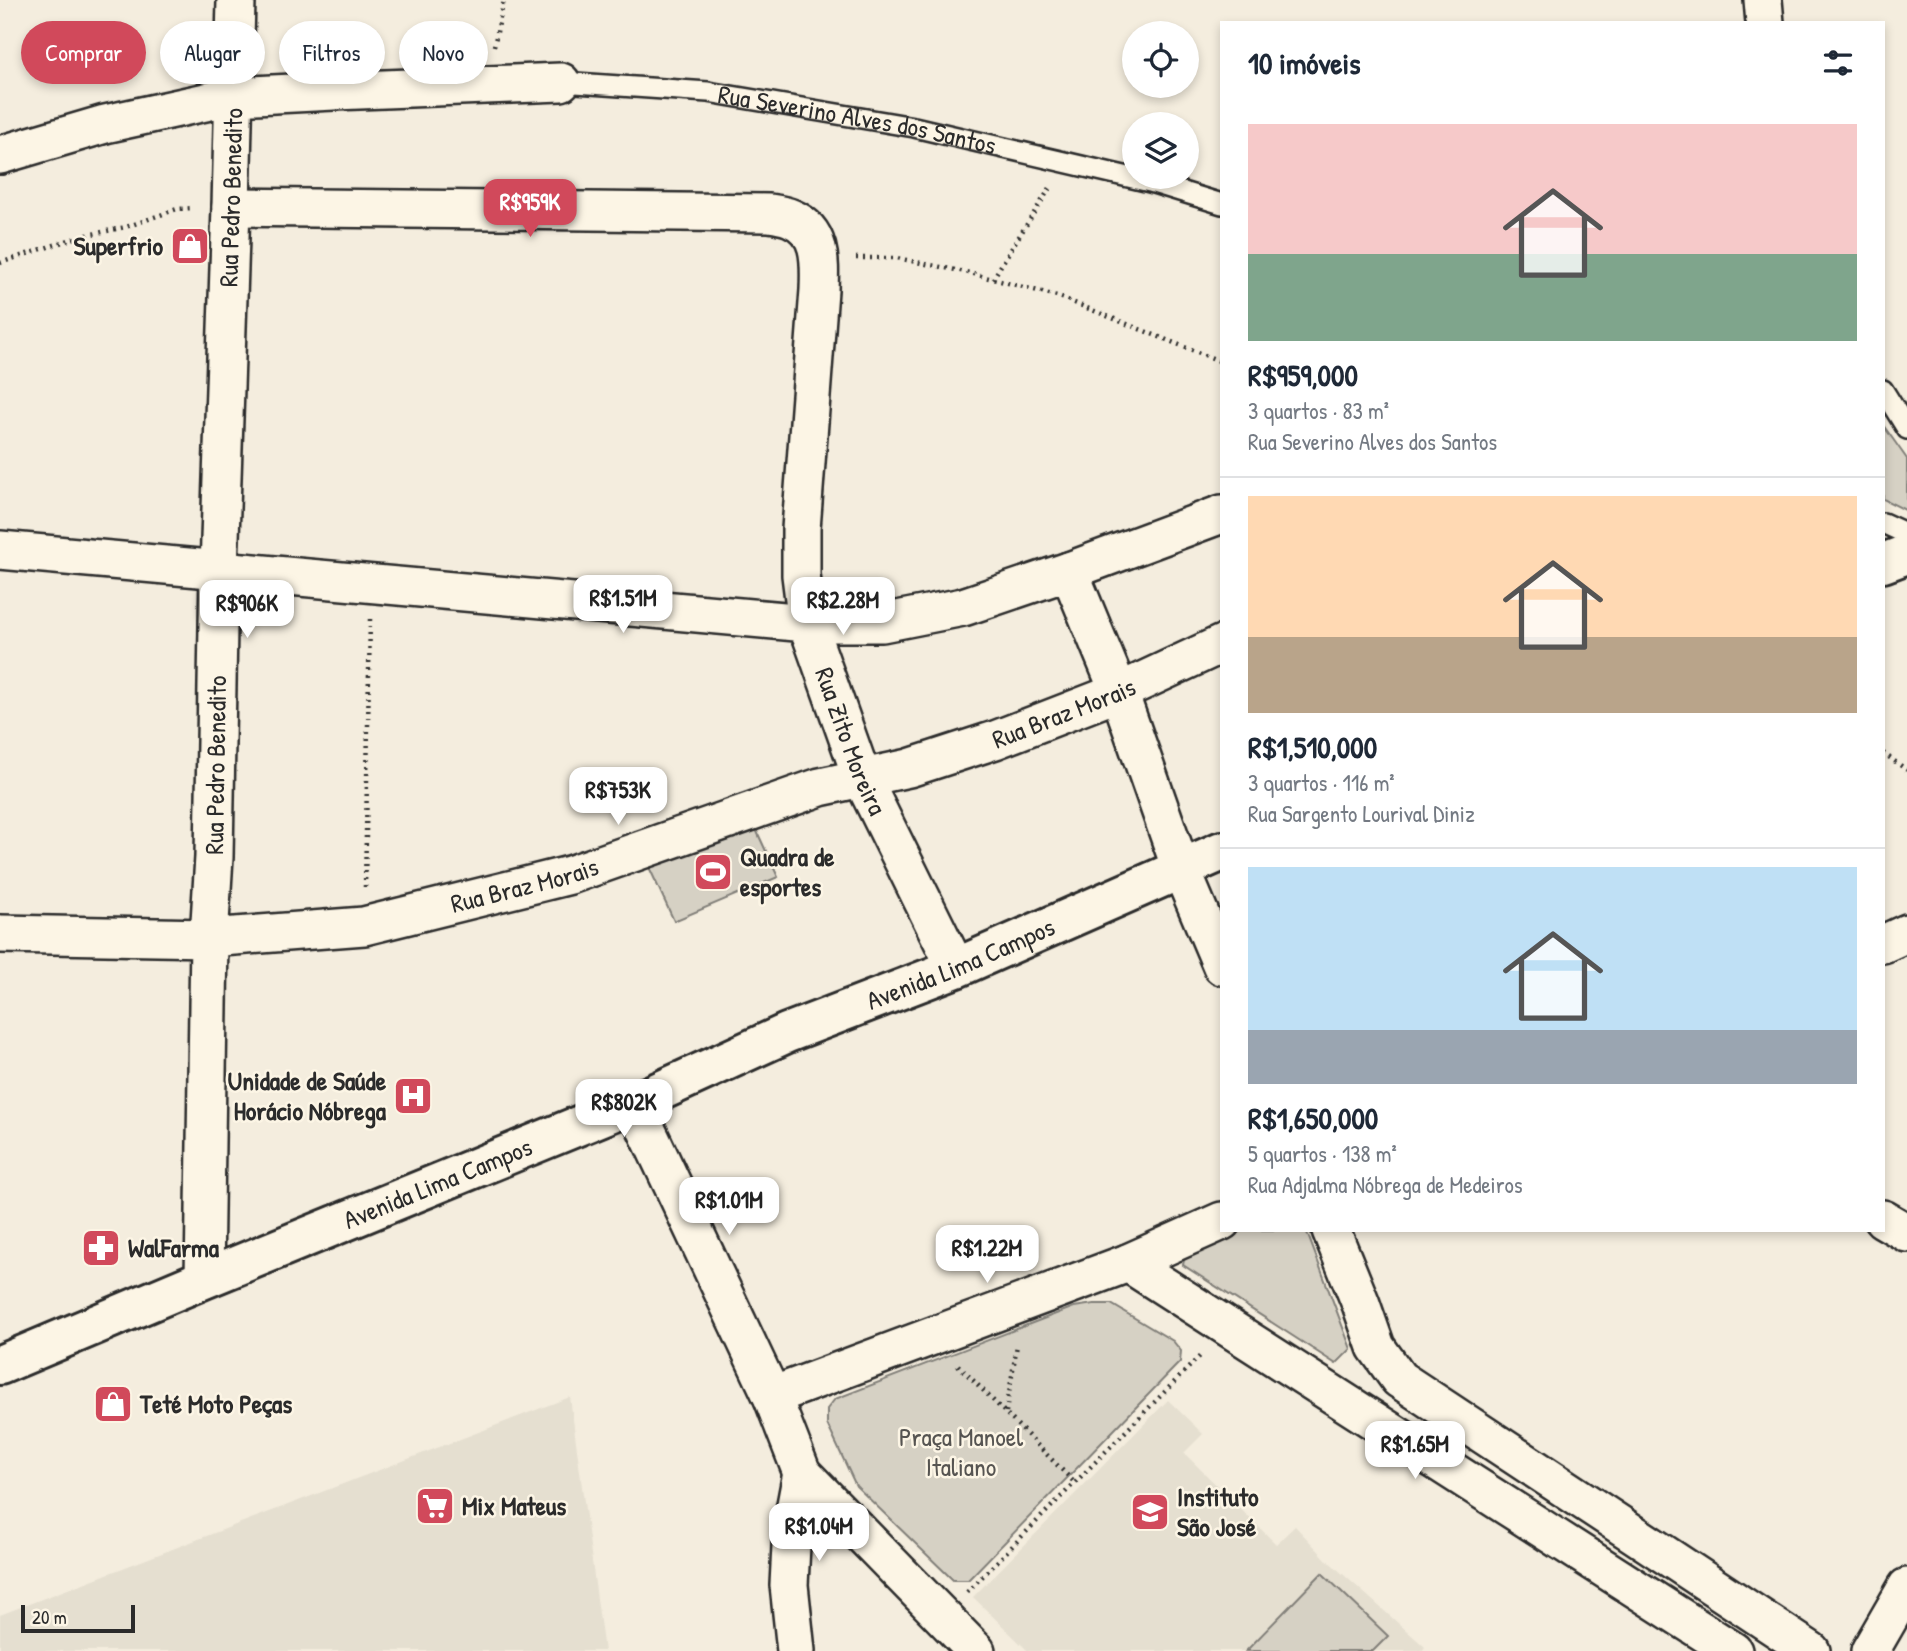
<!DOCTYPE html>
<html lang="pt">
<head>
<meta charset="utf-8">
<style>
	body { margin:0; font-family:"Patrick Hand",sans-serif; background:#f2f2f3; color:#1f2937; height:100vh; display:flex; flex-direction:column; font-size:26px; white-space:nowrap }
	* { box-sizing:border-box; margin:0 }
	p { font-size:23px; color:#747a83 }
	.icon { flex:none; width:38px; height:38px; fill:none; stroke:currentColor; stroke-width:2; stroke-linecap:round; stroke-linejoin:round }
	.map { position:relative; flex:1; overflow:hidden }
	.panel { position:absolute; left:1220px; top:21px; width:665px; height:1211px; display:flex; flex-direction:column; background:#fff; border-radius:0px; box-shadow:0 4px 10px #0003 }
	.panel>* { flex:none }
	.hud { position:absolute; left:21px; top:21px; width:665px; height:63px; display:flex; gap:14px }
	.fabs { position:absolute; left:1122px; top:21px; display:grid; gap:14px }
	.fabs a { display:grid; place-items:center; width:77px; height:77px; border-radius:50%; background:#fff; box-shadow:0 4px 10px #0003; font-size:35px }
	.scale { position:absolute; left:21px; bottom:18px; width:114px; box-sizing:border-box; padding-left:7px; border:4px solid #2b2b2b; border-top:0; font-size:19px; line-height:24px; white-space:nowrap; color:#2b2b2b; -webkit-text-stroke:5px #fcf5e5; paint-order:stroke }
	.price { position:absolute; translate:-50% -60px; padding:0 16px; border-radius:14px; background:#fff; color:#222; font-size:23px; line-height:46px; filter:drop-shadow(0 2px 4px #0008) }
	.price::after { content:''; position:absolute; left:50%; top:42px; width:21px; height:16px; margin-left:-10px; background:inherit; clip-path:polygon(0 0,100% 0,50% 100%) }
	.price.current { background:#d1495b; color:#fff }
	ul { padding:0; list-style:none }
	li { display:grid; align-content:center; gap:14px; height:371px; padding:0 28px }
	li+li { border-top:2px solid #e0e1e3 }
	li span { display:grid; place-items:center; height:217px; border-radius:0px; color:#555 }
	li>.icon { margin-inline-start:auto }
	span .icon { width:126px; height:126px; fill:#fffc; stroke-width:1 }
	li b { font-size:30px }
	h2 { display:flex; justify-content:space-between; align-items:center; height:84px; padding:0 28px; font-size:30px }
	.pill { padding:0 24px; border-radius:32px; background:#fff; box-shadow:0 4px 10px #0003; font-size:24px; line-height:63px }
	.pill.current { background:#d1495b; color:#fff }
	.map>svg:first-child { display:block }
</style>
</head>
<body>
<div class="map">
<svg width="1907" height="1651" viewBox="0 0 1907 1651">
	<rect width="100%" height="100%" fill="#f4edde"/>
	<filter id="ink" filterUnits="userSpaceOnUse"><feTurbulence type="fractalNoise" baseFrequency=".0143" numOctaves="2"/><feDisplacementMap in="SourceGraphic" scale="14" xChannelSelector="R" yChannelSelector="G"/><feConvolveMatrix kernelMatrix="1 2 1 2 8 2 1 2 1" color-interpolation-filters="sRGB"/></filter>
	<g filter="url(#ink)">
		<path fill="#e5dfd0" d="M570,1397L604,1651H0V1615Z
			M1168,1400L1203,1434L1184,1453L1276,1544L1295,1526L1327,1560L1425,1647L1422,1651H1028L973,1597Z"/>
		<path fill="#d6d1c4" stroke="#807e78" stroke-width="2" d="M1883,425L1907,459V511L1883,499Z
			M754,825L778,877L674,921L649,867Z
			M1232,1230H1306L1351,1349L1336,1364L1183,1265L1186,1249Z
			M1094,1304H1111L1173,1341L1181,1351L1180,1362L968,1580H953L856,1486L827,1424V1409L835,1399L1074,1307Z
			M1322,1573L1388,1636L1373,1651H1246Z"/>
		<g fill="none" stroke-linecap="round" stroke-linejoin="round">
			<g stroke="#2b2b2b" stroke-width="24">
				<g id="service">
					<path id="s1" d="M561,82L708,92L914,127L1150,182L1222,204"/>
					<path d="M1883,390L1907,429"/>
					<path d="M1883,523L1907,534"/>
				</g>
			</g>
			<g stroke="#2b2b2b" stroke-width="42">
				<g id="minor">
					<path d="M1763,0L1765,23"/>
					<path d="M0,155L105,124L233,96L334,91L561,82"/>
					<path id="s2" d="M231,207L769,213C776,214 784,215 791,218C822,231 820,262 819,290L801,529V575L807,623L862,778L956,968"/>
					<path d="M0,550L807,623H882L963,607L1069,571L1222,514"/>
					<path d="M1069,571L1119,692L1181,869L1222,966"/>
					<path id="s3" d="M0,934L209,938L364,926L570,875L820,787L909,768L995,740L1119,692L1222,644"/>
					<path d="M1883,944L1907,933"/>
					<path d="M634,1103L772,1396L802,1473L976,1651"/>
					<path d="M1883,1219L1907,1233"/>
					<path d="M1331,1230L1361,1304L1376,1347L1399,1379L1811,1651"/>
					<path d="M1128,1263L1733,1651"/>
					<path id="s4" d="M204,1279L209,938L214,857L219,569L231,207L236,0"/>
					<path d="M772,1396L1128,1263L1222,1221"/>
					<path d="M796,1651L789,1585L792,1526L802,1473"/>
					<path d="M1870,1651L1907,1587"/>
				</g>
			</g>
			<g stroke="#2b2b2b" stroke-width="44">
				<g id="secondary">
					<path d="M1883,563L1907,554"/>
					<path id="s5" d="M0,1365L204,1279L634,1103L787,1033L956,968L1222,851"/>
				</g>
			</g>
			<path stroke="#2b2b2b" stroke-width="4.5" stroke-dasharray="2 5" stroke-linecap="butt" d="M494,46L504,0
				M856,258H897L970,273L1057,296L1222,362
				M0,263L78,237L126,227L177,209L194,208
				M993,279C1011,248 1031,218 1050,188
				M1883,753L1907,770
				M365,887L370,619
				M958,1365L1075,1483
				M1006,1412L1017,1345
				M967,1592L1202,1354"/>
			<use href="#service" stroke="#fcf5e5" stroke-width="19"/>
			<use href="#minor" stroke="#fcf5e5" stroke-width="37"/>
			<use href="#secondary" stroke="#fcf5e5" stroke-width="38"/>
		</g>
	</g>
	<defs>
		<g id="shop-square" transform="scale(2.0125)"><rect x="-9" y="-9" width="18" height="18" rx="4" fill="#d1495b" stroke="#fcf5e5"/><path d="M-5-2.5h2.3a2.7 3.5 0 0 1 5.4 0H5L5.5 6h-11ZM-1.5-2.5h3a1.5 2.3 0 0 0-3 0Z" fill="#fff"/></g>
		<g id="stadium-square" transform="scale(2.0125)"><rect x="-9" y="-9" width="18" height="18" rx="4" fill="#d1495b" stroke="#fcf5e5"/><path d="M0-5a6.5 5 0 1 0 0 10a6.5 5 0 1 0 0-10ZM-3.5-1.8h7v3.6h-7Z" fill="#fff"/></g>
		<g id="hospital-square" transform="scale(2.0125)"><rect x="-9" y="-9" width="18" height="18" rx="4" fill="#d1495b" stroke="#fcf5e5"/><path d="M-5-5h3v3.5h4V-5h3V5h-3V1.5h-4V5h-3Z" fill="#fff"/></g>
		<g id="pharmacy-square" transform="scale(2.0125)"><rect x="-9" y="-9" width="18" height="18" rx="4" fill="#d1495b" stroke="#fcf5e5"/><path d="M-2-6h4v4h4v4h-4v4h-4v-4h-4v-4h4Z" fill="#fff"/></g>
		<g id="supermarket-square" transform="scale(2.0125)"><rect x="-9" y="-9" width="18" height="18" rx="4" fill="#d1495b" stroke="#fcf5e5"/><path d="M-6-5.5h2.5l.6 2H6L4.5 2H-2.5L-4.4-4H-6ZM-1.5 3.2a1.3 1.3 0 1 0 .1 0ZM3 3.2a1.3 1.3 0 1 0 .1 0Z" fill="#fff"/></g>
		<g id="school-square" transform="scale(2.0125)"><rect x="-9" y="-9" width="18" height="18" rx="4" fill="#d1495b" stroke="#fcf5e5"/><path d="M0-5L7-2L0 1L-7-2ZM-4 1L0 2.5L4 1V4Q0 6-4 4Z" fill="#fff"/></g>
	</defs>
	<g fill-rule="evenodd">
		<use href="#shop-square" x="190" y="246"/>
		<use href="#stadium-square" x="713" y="872"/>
		<use href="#hospital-square" x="413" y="1096"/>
		<use href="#pharmacy-square" x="101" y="1248"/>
		<use href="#shop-square" x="113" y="1404"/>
		<use href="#supermarket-square" x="435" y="1506"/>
		<use href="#school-square" x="1150" y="1512"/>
	</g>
	<g text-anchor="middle" stroke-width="5" stroke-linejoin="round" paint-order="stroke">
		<g font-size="26" fill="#2b2b2b" stroke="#fcf5e5">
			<text dy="9" stroke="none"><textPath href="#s1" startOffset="299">Rua Severino Alves dos Santos</textPath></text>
			<text dy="9" stroke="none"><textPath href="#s4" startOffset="1082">Rua Pedro Benedito</textPath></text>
			<text dy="9" stroke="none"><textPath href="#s3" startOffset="1097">Rua Braz Morais</textPath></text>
			<text dy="9" stroke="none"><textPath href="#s2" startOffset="1104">Rua Zito Moreira</textPath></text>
			<text dy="9" stroke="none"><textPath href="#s4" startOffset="514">Rua Pedro Benedito</textPath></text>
			<text dy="9" stroke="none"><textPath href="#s3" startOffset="530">Rua Braz Morais</textPath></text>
			<text dy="9" stroke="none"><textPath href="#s5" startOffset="1041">Avenida Lima Campos</textPath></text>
			<text dy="9" stroke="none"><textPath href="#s5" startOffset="474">Avenida Lima Campos</textPath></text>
		</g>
		<g font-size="26" font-weight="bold" fill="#2b2b2b" stroke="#fcf5e5" text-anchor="start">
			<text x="163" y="255" text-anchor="end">Superfrio</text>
			<text x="740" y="866">Quadra de<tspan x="740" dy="30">esportes</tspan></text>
			<text x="386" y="1090" text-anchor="end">Unidade de Saúde<tspan x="386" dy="30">Horácio Nóbrega</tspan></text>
			<text x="128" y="1257">WalFarma</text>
			<text x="140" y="1413">Teté Moto Peças</text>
			<text x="1177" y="1506">Instituto<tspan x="1177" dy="30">São José</tspan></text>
			<text x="462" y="1515">Mix Mateus</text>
		</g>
		<g font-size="26" fill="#565451" stroke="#fcf5e5">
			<text x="961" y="1446">Praça Manoel<tspan x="961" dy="30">Italiano</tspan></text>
		</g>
	</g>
</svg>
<div class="fabs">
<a><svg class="icon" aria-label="locate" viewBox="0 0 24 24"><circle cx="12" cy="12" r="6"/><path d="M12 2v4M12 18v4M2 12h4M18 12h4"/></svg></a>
<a><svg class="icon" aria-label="layers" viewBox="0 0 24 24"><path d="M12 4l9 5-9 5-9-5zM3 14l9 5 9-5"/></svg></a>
</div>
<div class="scale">20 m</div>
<b class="price current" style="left:530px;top:239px">R$959K</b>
<b class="price" style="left:623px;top:635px">R$1.51M</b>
<b class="price" style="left:843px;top:637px">R$2.28M</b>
<b class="price" style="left:247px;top:640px">R$906K</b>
<b class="price" style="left:618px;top:827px">R$753K</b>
<b class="price" style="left:624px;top:1139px">R$802K</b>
<b class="price" style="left:729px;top:1237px">R$1.01M</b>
<b class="price" style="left:987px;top:1285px">R$1.22M</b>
<b class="price" style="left:1415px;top:1481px">R$1.65M</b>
<b class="price" style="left:819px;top:1563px">R$1.04M</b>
<div class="hud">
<a class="pill current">Comprar</a>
<a class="pill">Alugar</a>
<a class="pill">Filtros</a>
<a class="pill">Novo</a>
</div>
<section class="panel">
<h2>10 imóveis<svg class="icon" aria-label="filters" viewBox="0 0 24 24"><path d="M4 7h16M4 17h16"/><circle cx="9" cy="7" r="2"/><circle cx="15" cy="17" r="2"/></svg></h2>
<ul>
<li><span style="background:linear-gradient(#f6c9c9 60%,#7fa58c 0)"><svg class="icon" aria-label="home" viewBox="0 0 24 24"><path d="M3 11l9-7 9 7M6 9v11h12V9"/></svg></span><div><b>R$959,000</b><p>3 quartos · 83 m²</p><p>Rua Severino Alves dos Santos</p></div></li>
<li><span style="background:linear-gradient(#ffd9b3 65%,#b9a48a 0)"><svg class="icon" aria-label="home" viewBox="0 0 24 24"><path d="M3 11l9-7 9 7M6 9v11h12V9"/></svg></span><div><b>R$1,510,000</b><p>3 quartos · 116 m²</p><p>Rua Sargento Lourival Diniz</p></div></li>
<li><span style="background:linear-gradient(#bfe0f5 75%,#9aa5b1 0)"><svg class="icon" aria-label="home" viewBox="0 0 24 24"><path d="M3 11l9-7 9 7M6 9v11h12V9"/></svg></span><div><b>R$1,650,000</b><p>5 quartos · 138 m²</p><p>Rua Adjalma Nóbrega de Medeiros</p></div></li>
</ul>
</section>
</div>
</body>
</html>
